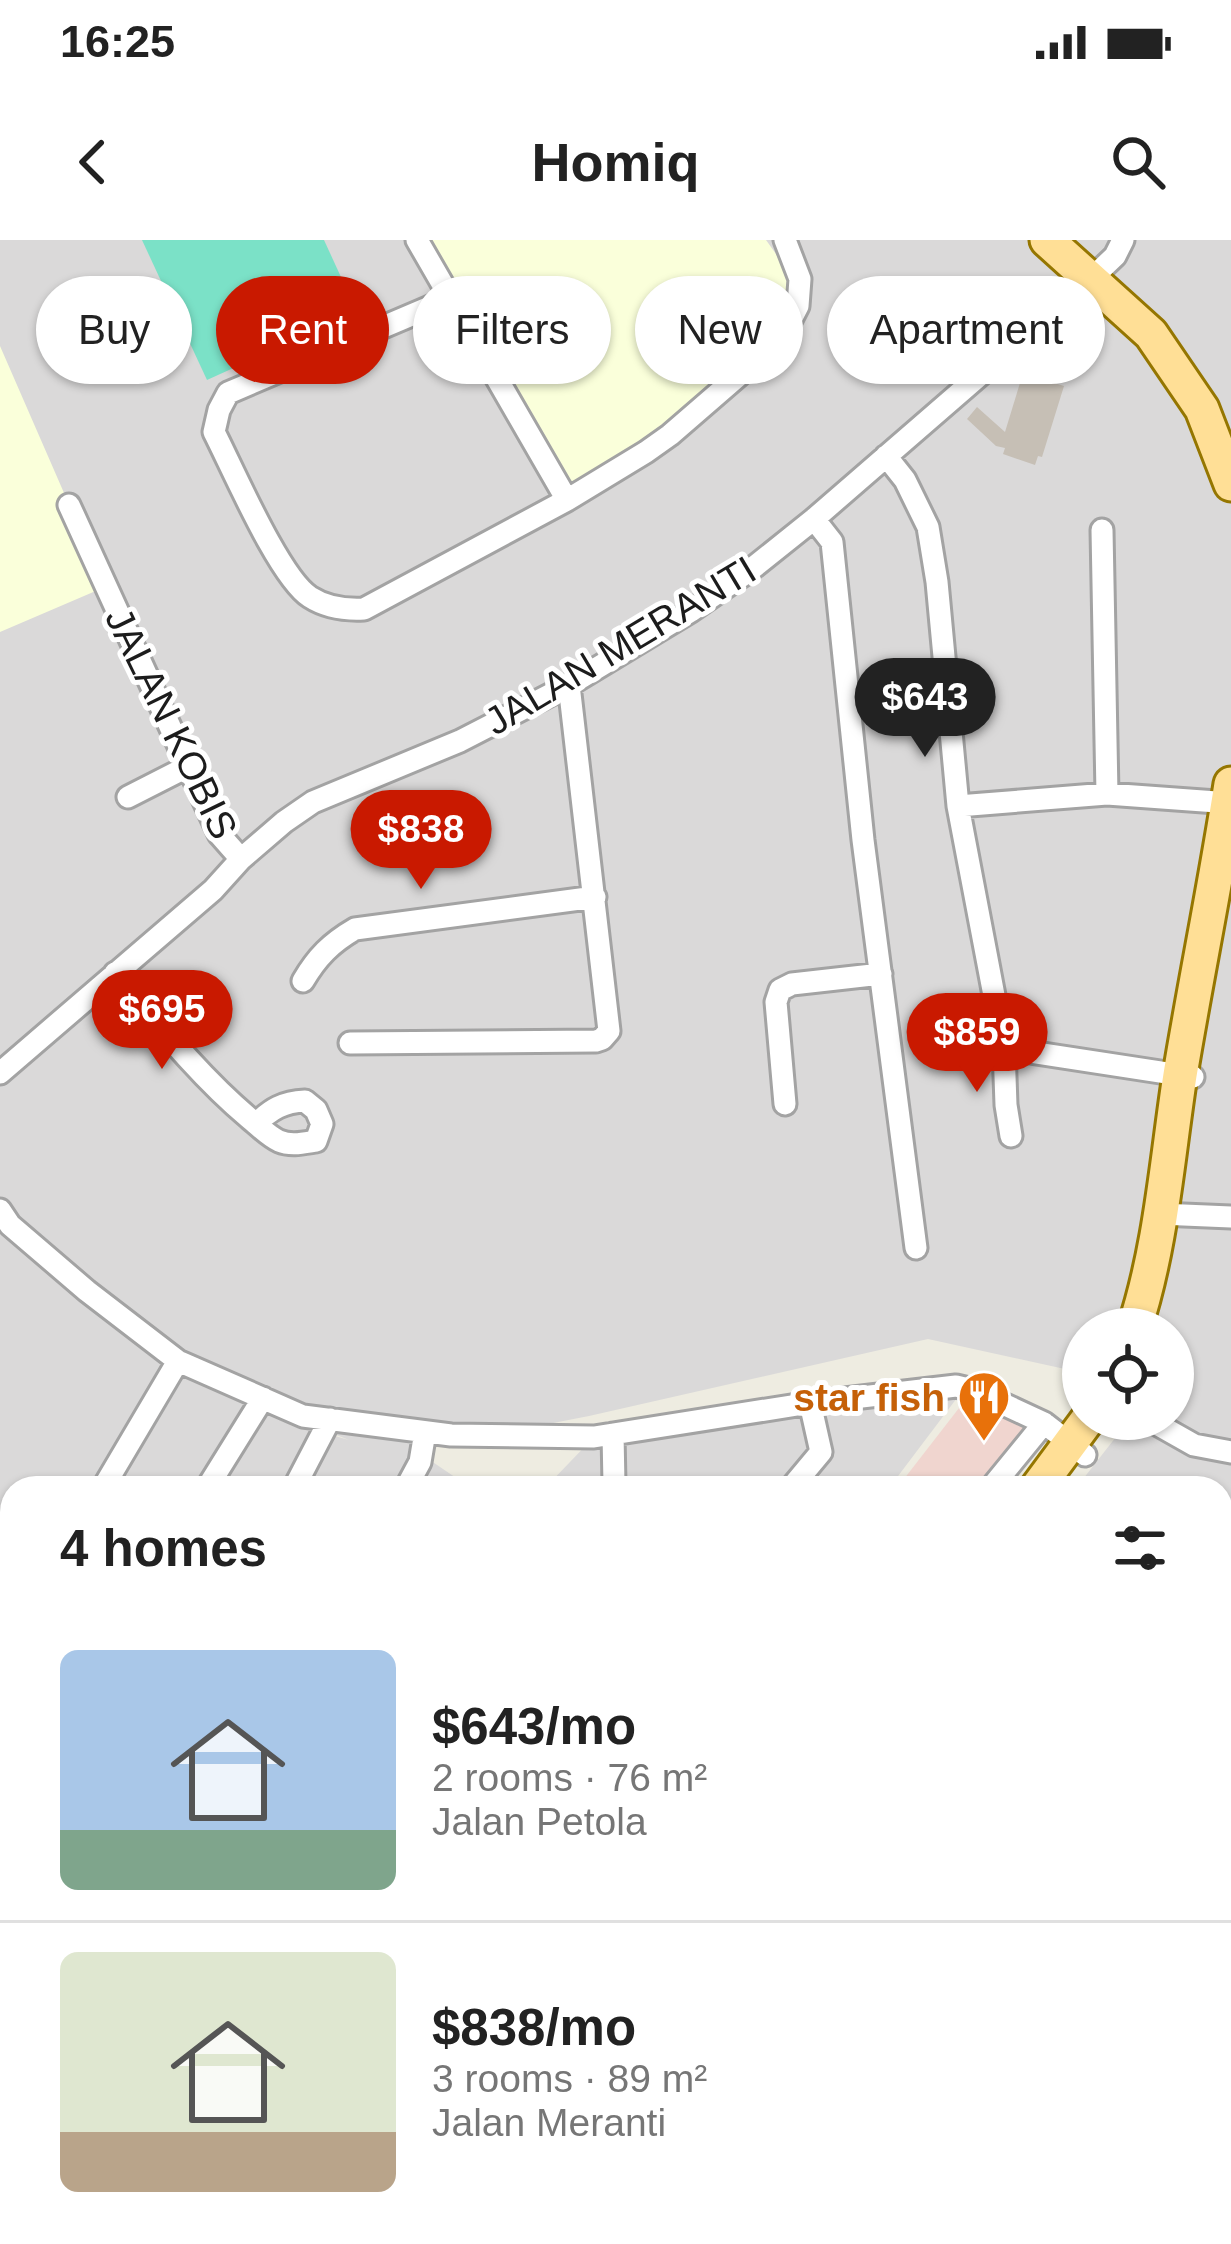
<!DOCTYPE html>
<html lang="en">
<head>
<meta charset="utf-8">
<style>
	body { margin:0; font-family:Helvetica,sans-serif; background:#f6f6f6; color:#222; height:100vh; display:flex; flex-direction:column; font-size:45px; white-space:nowrap }
	* { box-sizing:border-box; margin:0 }
	p { font-size:39px; color:#767676 }
	.icon { flex:none; width:66px; height:66px; fill:none; stroke:currentColor; stroke-width:2; stroke-linecap:round; stroke-linejoin:round }
	.map { position:relative; flex:1; overflow:hidden }
	.details { position:absolute; left:0px; top:1236px; width:1233px; height:768px; display:flex; flex-direction:column; background:#fff; border-radius:36px 36px 0 0; box-shadow:0 3px 9px #0004 }
	.details>* { flex:none }
	.top-card { position:absolute; left:36px; top:36px; width:1161px; height:108px; display:flex; gap:24px }
	.fabs { position:absolute; left:1062px; top:1068px; display:grid; gap:24px }
	.fabs a { display:grid; place-items:center; width:132px; height:132px; border-radius:50%; background:#fff; box-shadow:0 3px 9px #0004; font-size:60px }
	.price { position:absolute; translate:-50% -102px; padding:0 27px; border-radius:42px; background:#c91900; color:#fff; font-size:39px; line-height:78px; filter:drop-shadow(0 3px 6px #0008) }
	.price::after { content:''; position:absolute; left:50%; top:72px; width:36px; height:27px; margin-left:-18px; background:inherit; clip-path:polygon(0 0,100% 0,50% 100%) }
	.price.active { background:#222; color:#fff }
	ul { padding:0; list-style:none }
	li { display:flex; align-items:center; gap:36px; height:300px; padding:0 60px }
	li+li { border-top:3px solid #e0e0e0 }
	li span { display:grid; place-items:center; flex:none; width:336px; height:240px; border-radius:18px; color:#555 }
	li>.icon { margin-inline-start:auto }
	span .icon { width:144px; height:144px; fill:#fffc; stroke-width:1 }
	li b { font-size:51px }
	h2 { display:flex; justify-content:space-between; align-items:center; height:144px; padding:0 60px; font-size:51px }
	.tag { padding:0 42px; border-radius:54px; background:#fff; box-shadow:0 3px 9px #0004; font-size:42px; line-height:108px }
	.tag.active { background:#c91900; color:#fff }
	.status { display:flex; justify-content:space-between; align-items:center; height:84px; padding:0 60px; background:#fff; direction:ltr }
	.status svg { height:33px; fill:currentColor }
	header { display:flex; justify-content:space-between; align-items:center; height:156px; padding:0 60px; background:#fff; font-size:54px; font-weight:700 }
	.map>svg:first-child { display:block }
</style>
</head>
<body>
<div class="status"><b>16:25</b><svg viewBox="0 0 49 12"><path d="M0 12V9h3v3zM5 12V6h3v6zM10 12V3h3v9zM15 12V0h3v12zM26 1h20v11H26zM47 4h2v5h-2z"/></svg></div>
<header><svg class="icon" aria-label="back" viewBox="0 0 24 24"><path d="M15 5l-7 7 7 7"/></svg>Homiq<svg class="icon" aria-label="search" viewBox="0 0 24 24"><circle cx="10" cy="10" r="6"/><path d="M15 15l6 6"/></svg></header>
<div class="map">
<svg width="1231" height="2004" viewBox="0 0 1231 2004">
	<rect width="100%" height="100%" fill="#eeece1"/>
	<path fill="#dad9d9" fill-rule="evenodd" d="M0,0H1231V2004H535L527,1992H1221V1248H1076L1130,1179H1173V1089H1083V1133L928,1099L589,1176L415,1210L471,1248H12V1352L0,1353ZM189,1138L190,1137L349,1200L282,1181Z
		M963,1150L889,1248H545L594,1197Z"/>
	<path fill="#f0d5cf" d="M973,1150L1044,1183L991,1248H897Z"/>
	<path fill="#faffda" d="M428,0H766L776,14L792,47L789,77L701,165L570,252Z
		M0,106L105,347L0,392Z"/>
	<path fill="#7be1c7" d="M142,0H324L357,72L207,140Z"/>
	<g fill="none" stroke-linecap="round" stroke-linejoin="round">
		<path stroke="#9fc8de" stroke-width="6" d="M1221,1824L1231,1826"/>
	</g>
	<path fill="#c6bfb5" d="M1023,133L1064,146L1042,217L1038,216L1035,225L1003,214L1005,208L996,206L967,179L977,167L1005,192Z"/>
	<g fill="none" stroke-linecap="round" stroke-linejoin="round">
		<g stroke="#a3a3a3" stroke-width="27">
			<path id="minor" d="M417,0L567,260
				M449,59L228,153L219,170L214,192C233,229 279,337 310,357C327,368 345,370 364,369L567,260L646,212L670,195L781,99L798,66L800,39L785,0
				M886,216L905,240L928,287L937,342L958,566L1004,808L1006,865L1011,896
				M69,265L219,594L241,619
				M814,279L832,302L863,600L916,1008
				M1102,290L1107,554
				M128,557L187,527
				M958,566L1107,554L1231,563
				M115,733C158,784 199,836 249,878C258,885 268,896 279,901C291,906 303,903 316,901L322,884L316,870L305,861C283,862 271,869 256,884
				M303,741C317,717 331,703 355,689L595,657
				M350,803L596,801L602,799L609,791L569,445
				M1004,808L1193,837
				M0,833L213,650L241,619L284,582L313,562L460,501L569,445L691,371L749,331L814,279L1092,38L1115,16L1123,0
				M785,864L776,762L780,750L792,744L881,734
				M0,970L10,985L87,1051L178,1121L303,1176L451,1195L594,1197L810,1163L956,1146L973,1150L1044,1183L1085,1215
				M1160,974L1231,977
				M1148,1179L1194,1205L1231,1212
				M103,1248L178,1121
				M207,1248L263,1158
				M294,1248L330,1179
				M406,1248L420,1222L425,1192
				M611,1248L614,1244L613,1194
				M791,1248L821,1212L810,1163
				M991,1248L1044,1183
				M1221,1605L1231,1607
				M1221,1957L1231,1958
				M556,1992L563,2004
				M825,2004L826,1992
				M1019,2004L1042,1992"/>
		</g>
		<g stroke="#957600" stroke-width="39">
			<path id="primary" d="M1047,0L1151,94L1202,169L1231,244
				M1134,1089C1161,1008 1167,920 1180,835C1196,738 1216,642 1231,544
				M1037,1248L1088,1179
				M499,1992L504,2004
				M397,2004L407,1992
				M430,2004L440,1992"/>
		</g>
		<use href="#minor" stroke="#fff" stroke-width="21"/>
		<use href="#primary" stroke="#ffdf96" stroke-width="33"/>
	</g>
	<defs>
		<g id="restaurant-pin" transform="scale(2.7)"><path d="M0 17L-7.5 6A9.5 9.5 0 1 1 7.5 6Z" fill="#e8710a" stroke="#fff"/><path d="M-5-6h1v4h1v-4h1v4h1v-4h1v5L-1.5 .5V6h-2V.5L-5-1ZM5-6V6H3V1.5H1.5Q1.5-4 5-6Z" fill="#fff"/></g>
	</defs>
	<g fill-rule="evenodd">
		<use href="#restaurant-pin" x="984" y="1157"/>
	</g>
	<g text-anchor="middle" stroke-width="10" stroke-linejoin="round" paint-order="stroke">
		<g font-size="39" fill="#1c1c1c" stroke="#fff">
			<text transform="translate(620 405) rotate(-31)" y="14">JALAN MERANTI</text>
			<text transform="translate(172 483) rotate(64)" y="14">JALAN KOBIS</text>
		</g>
		<g font-size="39" font-weight="bold" fill="#c56008" stroke="#fff" text-anchor="end">
			<text x="945" y="1171">star fish</text>
		</g>
	</g>
</svg>
<div class="fabs">
<a><svg class="icon" aria-label="locate" viewBox="0 0 24 24"><circle cx="12" cy="12" r="6"/><path d="M12 2v4M12 18v4M2 12h4M18 12h4"/></svg></a>
</div>
<b class="price active" style="left:925px;top:520px">$643</b>
<b class="price" style="left:421px;top:652px">$838</b>
<b class="price" style="left:162px;top:832px">$695</b>
<b class="price" style="left:977px;top:855px">$859</b>
<div class="top-card">
<a class="tag">Buy</a>
<a class="tag active">Rent</a>
<a class="tag">Filters</a>
<a class="tag">New</a>
<a class="tag">Apartment</a>
</div>
<section class="details">
<h2>4 homes<svg class="icon" aria-label="filters" viewBox="0 0 24 24"><path d="M4 7h16M4 17h16"/><circle cx="9" cy="7" r="2"/><circle cx="15" cy="17" r="2"/></svg></h2>
<ul>
<li><span style="background:linear-gradient(#a9c7e8 75%,#7fa58c 0)"><svg class="icon" aria-label="home" viewBox="0 0 24 24"><path d="M3 11l9-7 9 7M6 9v11h12V9"/></svg></span><div><b>$643/mo</b><p>2 rooms · 76 m²</p><p>Jalan Petola</p></div></li>
<li><span style="background:linear-gradient(#dfe7d0 75%,#b9a48a 0)"><svg class="icon" aria-label="home" viewBox="0 0 24 24"><path d="M3 11l9-7 9 7M6 9v11h12V9"/></svg></span><div><b>$838/mo</b><p>3 rooms · 89 m²</p><p>Jalan Meranti</p></div></li>
</ul>
</section>
</div>
</body>
</html>
